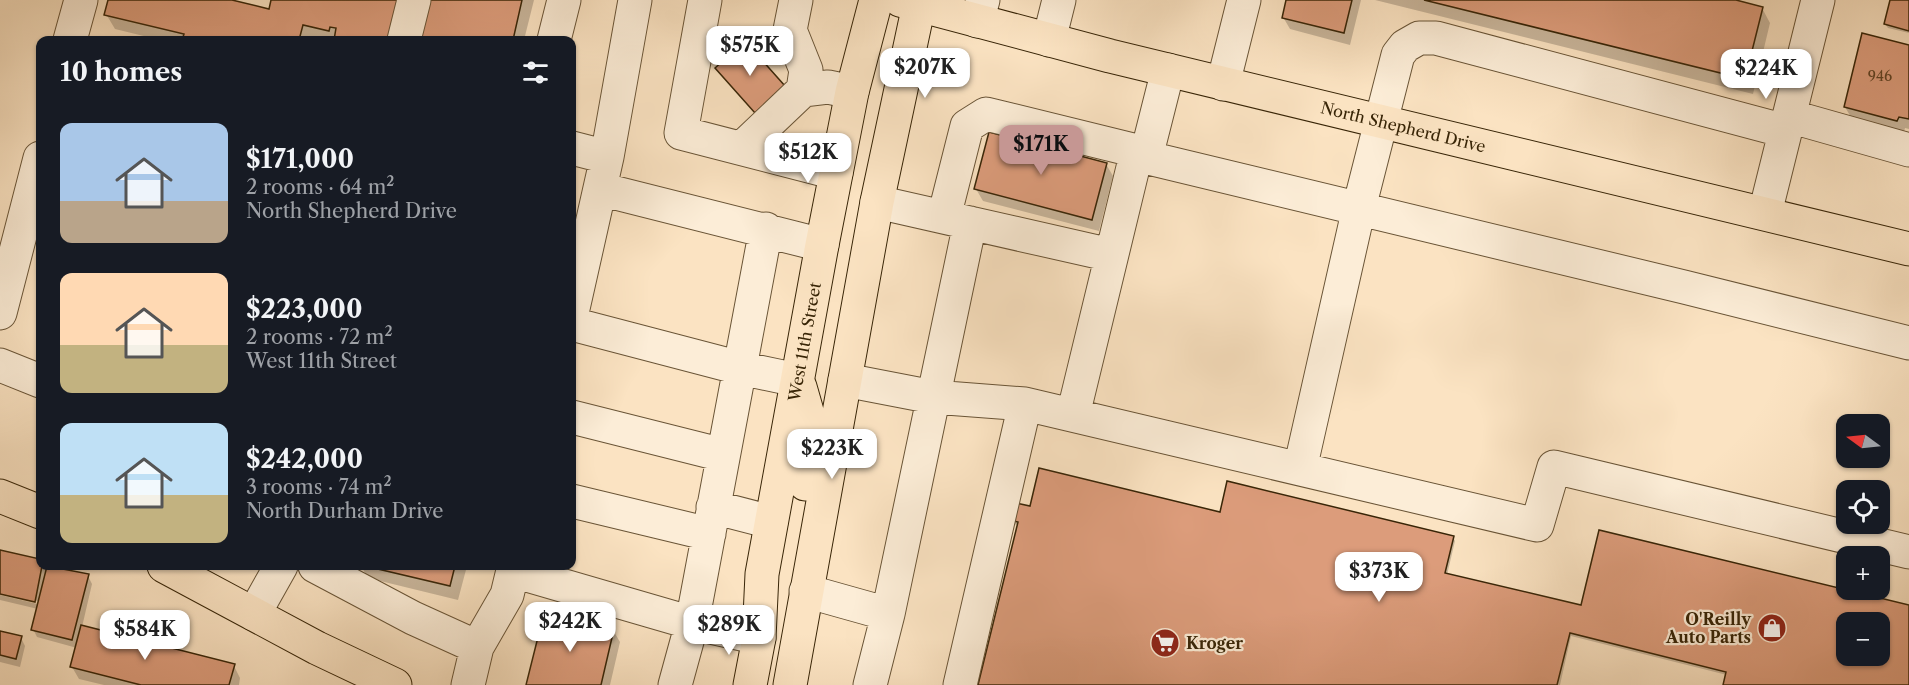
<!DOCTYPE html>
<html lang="en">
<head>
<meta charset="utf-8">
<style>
	body { margin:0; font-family:"Libre Caslon Text",serif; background:#20242c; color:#f1f3f6; height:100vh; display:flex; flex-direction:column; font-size:22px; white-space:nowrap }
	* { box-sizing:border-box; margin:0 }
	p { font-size:20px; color:#9ea1a6 }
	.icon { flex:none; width:33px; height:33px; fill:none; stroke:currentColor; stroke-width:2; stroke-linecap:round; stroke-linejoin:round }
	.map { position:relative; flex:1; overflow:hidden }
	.drawer { position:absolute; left:36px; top:36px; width:540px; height:534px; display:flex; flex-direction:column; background:#171b24; border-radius:12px; box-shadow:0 2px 4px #0004 }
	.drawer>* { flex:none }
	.needle { width:39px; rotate:285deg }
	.fabs { position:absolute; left:1836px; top:414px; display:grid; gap:12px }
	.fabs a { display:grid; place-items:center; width:54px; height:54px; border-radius:12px; background:#171b24; box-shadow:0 2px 4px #0004; font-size:30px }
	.price { position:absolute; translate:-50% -51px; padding:0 14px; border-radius:12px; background:#fff; color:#222; font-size:20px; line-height:39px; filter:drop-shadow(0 2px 3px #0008) }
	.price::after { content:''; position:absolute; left:50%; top:36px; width:18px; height:14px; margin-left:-9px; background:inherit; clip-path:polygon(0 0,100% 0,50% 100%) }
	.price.selected { background:#c59692; color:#111 }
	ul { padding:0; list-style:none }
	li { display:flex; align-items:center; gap:18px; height:150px; padding:0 24px }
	li span { display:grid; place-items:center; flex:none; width:168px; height:120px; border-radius:12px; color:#555 }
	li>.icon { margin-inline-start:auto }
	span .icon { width:72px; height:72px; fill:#fffc; stroke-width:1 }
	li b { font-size:26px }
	h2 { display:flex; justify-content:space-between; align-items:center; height:72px; padding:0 24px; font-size:26px }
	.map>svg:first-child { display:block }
</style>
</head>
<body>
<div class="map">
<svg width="1909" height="685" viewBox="0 0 1909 685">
	<rect width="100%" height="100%" fill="#fbe3c2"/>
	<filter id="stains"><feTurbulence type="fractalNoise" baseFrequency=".00333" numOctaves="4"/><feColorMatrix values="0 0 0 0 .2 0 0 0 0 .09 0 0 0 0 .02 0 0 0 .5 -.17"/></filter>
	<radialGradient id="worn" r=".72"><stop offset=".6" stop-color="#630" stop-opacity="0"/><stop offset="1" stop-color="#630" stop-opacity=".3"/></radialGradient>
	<path fill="#0003" fill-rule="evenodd" d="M109,0H233L234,2L270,11L273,0H393L404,40H318L311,39L310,40H160L115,29L106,14Z
		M426,0H534L524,40H416Z
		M1288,0H1361L1350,45L1290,29L1283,17Z
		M1375,0H1729L1762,8L1770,23L1753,94Z
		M1892,0H1909V33L1888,28L1885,24Z
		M1909,46V129L1905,128L1904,132L1852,119L1845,107Z
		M1106,164L1113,176L1099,231L983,201L976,189Z
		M1031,508L1221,514L1453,537L1455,541L1447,575L1582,607H1909V685H1725L1727,675L1571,636L1560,685H980L1018,525L989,518ZM1846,622H1880V656H1846Z
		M0,551L40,561V566H45L48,570L49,566L88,576L92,584L82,627L234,666L240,678L239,685H104L79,679L72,667L77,648L37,637L33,629L38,609L0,600V595L42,605V602L0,592Z
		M361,566H467L458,600L368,578Z
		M613,630L620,642L610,685H528Z
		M0,632L21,638L25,646L20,667L0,662Z"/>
	<path fill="#dc9c7b" stroke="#382507" stroke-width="1.5" fill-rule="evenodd" d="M108,0H232L269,9L271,0H399L392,40H334L336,28L330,27L329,31L303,25L299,40H182L184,34L104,15Z
		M424,0H522L513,40H414Z
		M1286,0H1352L1344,33L1282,18Z
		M1424,0H1736L1763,7L1745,79Z
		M1890,0H1909V31L1884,24Z
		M1862,33L1909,45V119L1899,117L1897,121L1844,107Z
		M745,41L785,86L755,113L715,68Z
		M989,132L1107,163L1092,220L974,189Z
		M1039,468L1220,512L1227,481L1454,536L1445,573L1581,605L1599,530L1909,605V685H1723L1726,672L1570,633L1557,685H978L1018,522L985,514L989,497L1030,506ZM1846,622H1880V656H1846Z
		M0,550L40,559V566H42L35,602L0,594Z
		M47,566L89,574L72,640L31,630Z
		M365,566H455L450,586Z
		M543,617L563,622L564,617L614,629L601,685H526Z
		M81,625L235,664L229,685H141L70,667Z
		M0,631L22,636L16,659L0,655Z"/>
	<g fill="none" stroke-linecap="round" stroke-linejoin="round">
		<g stroke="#695436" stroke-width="35">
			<path id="minor" d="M705,0L681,133L836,173
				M796,0L790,30L806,70L803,90
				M977,21L983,0
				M70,40L81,0
				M404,40L414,0
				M554,40L564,0
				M1049,40L1059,0
				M1223,84L1244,0
				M1789,116L1909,150
				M572,148L607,157
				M742,148L803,90L828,87L852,92
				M1136,155L1684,287L1909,343
				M1146,157L1168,70
				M600,189L822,245
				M877,202L1111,255
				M1765,213L1818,0
				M944,217L967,126L986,114L1137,151L1073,415
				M0,313L40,158
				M572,313L607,157L635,0
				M572,324L740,368L797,380
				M0,365L40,381
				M845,380L933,397L1025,404L1537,525L1554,467L1909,552
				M572,417L723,455
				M1300,469L1359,208L1398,55L1405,46L1419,38H1436L1785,131
				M572,501L709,534
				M713,507L771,522
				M315,566L413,618L477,647
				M513,571L692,623L759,638
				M806,591L888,614
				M254,614L281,566
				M468,685L477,647L507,595L514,566
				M675,685L692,623L766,229
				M870,685L888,614L970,223
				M960,685L1025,404"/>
		</g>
		<g stroke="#382507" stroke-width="35">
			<g id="major">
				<path id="s1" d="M900,0L1110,56L1909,249"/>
				<path d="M800,387L812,429L805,484"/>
				<path d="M0,496L40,512"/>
				<path d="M164,566L317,648L395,685"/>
				<path id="s2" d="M750,685L759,638L762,574L822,245L852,92L876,0"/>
				<path d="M790,685L877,202L920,0"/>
			</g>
		</g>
		<use href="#minor" stroke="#fcedd7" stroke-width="33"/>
		<use href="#major" stroke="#fbe3c2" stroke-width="33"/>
	</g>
	<defs>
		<g id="shop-disc" transform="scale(1.5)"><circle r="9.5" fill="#8f2418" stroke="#fcedd7"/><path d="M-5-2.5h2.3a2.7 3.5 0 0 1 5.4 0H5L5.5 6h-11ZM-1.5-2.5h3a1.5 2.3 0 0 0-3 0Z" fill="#fff"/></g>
		<g id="supermarket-disc" transform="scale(1.5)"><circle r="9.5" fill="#8f2418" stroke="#fcedd7"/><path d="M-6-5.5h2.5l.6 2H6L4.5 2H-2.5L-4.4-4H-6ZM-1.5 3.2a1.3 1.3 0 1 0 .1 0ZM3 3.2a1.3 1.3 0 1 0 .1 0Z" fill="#fff"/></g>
	</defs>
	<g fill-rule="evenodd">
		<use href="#shop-disc" x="1772" y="628"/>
		<use href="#supermarket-disc" x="1165" y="643"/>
	</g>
	<g text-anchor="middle" stroke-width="4.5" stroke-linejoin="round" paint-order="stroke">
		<g font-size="14" fill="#614324">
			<text x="1880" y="81">946</text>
		</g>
		<g font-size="16" fill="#382507" stroke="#fcedd7">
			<text dy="6" stroke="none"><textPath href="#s1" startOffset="519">North Shepherd Drive</textPath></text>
			<text dy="6" stroke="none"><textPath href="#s2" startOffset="348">West 11th Street</textPath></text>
		</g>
		<g font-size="16" font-weight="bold" fill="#382507" stroke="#fcedd7" text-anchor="end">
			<text x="1751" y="625">O'Reilly<tspan x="1751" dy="18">Auto Parts</tspan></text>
			<text x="1186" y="649" text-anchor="start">Kroger</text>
		</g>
	</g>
	<rect width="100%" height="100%" filter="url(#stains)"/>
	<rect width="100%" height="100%" fill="url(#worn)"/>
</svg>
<div class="fabs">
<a><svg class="needle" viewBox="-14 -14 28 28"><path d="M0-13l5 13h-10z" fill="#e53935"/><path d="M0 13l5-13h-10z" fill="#9ea1a6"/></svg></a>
<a><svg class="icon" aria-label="locate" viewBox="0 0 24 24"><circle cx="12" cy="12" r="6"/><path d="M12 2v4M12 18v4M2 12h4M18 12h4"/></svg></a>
<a>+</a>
<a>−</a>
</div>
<b class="price" style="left:750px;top:77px">$575K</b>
<b class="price" style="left:925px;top:99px">$207K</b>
<b class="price" style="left:1766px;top:100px">$224K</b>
<b class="price selected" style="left:1041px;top:176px">$171K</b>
<b class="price" style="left:808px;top:184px">$512K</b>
<b class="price" style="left:832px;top:480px">$223K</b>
<b class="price" style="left:1379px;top:603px">$373K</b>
<b class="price" style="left:570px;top:653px">$242K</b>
<b class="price" style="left:729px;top:656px">$289K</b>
<b class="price" style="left:145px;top:661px">$584K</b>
<section class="drawer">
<h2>10 homes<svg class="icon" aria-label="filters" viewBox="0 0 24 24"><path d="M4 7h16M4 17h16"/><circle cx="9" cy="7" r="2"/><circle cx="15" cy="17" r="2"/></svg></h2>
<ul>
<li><span style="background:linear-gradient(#a9c7e8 65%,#b9a48a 0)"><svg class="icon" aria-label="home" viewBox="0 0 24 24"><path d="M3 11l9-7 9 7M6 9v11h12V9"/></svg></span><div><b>$171,000</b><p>2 rooms · 64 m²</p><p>North Shepherd Drive</p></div></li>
<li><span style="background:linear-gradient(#ffd9b3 60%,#c2b280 0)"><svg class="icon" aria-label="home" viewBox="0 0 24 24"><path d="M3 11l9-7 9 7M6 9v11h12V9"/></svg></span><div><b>$223,000</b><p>2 rooms · 72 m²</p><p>West 11th Street</p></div></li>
<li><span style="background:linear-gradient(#bfe0f5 60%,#c2b280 0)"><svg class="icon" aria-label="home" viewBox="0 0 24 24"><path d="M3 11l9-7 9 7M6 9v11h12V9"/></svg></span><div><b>$242,000</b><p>3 rooms · 74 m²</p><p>North Durham Drive</p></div></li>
</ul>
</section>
</div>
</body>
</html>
